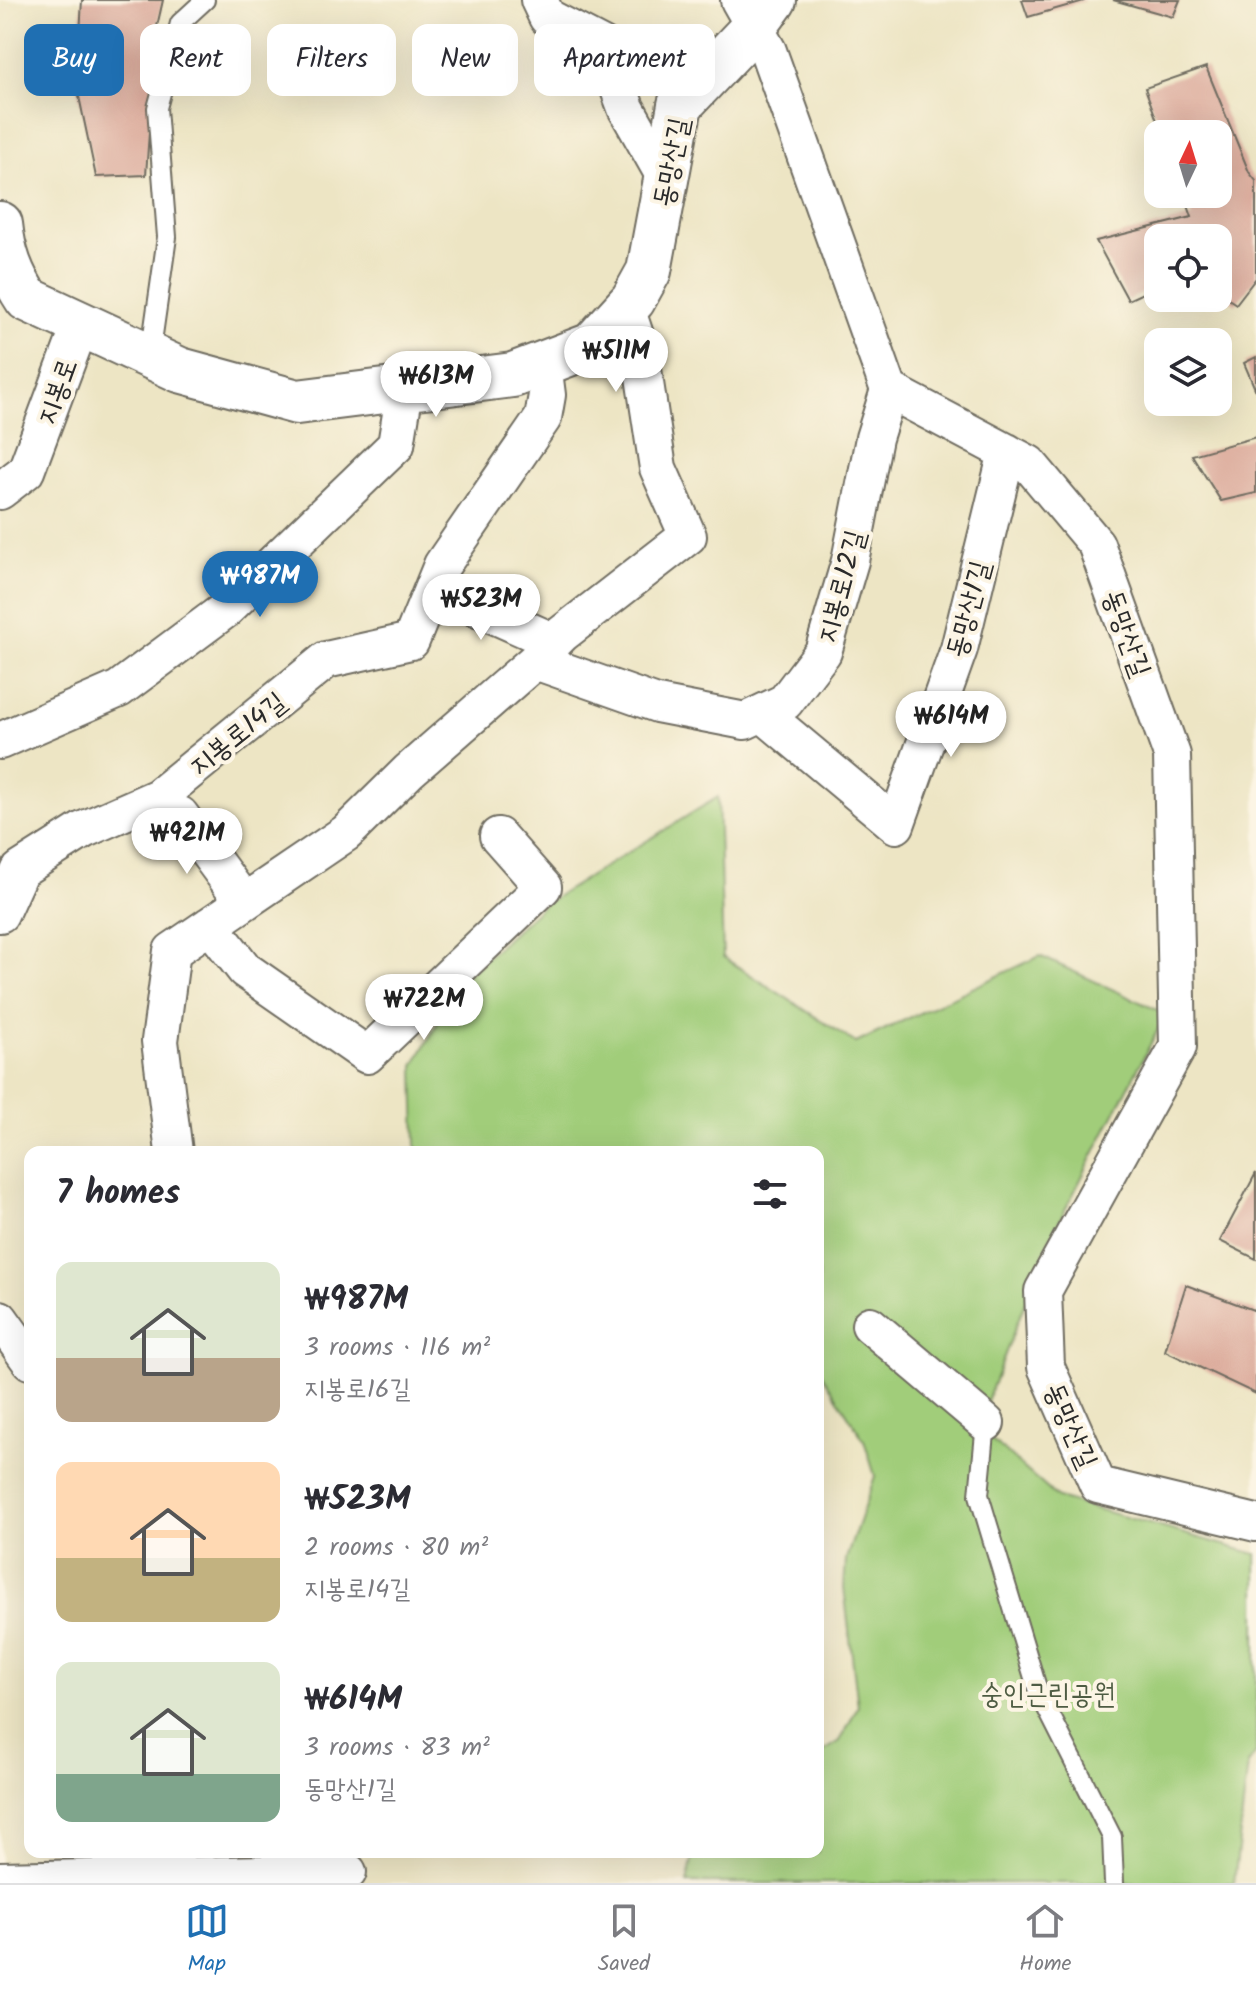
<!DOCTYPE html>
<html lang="en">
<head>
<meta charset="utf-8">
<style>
	body { margin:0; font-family:Kalam,"Poor Story",sans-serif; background:#f7f7f7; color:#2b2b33; height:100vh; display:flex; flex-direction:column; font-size:30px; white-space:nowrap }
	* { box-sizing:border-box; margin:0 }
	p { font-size:26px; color:#7c7c81 }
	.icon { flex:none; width:44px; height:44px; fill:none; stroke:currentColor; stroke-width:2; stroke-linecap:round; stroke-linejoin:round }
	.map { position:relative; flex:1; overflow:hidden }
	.details { position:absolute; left:24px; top:1146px; width:800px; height:712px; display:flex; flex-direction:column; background:#fff; border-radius:16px; box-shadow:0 8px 32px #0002 }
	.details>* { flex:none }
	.top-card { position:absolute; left:24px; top:24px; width:800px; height:72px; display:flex; gap:16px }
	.needle { width:52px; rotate:4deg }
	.fabs { position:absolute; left:1144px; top:120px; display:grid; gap:16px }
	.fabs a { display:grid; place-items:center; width:88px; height:88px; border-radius:16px; background:#fff; box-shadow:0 8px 32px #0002; font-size:40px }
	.price { position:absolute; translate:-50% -68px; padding:0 18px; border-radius:28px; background:#fff; color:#222; font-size:26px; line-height:52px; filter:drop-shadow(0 2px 4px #0008) }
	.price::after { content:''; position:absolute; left:50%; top:48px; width:24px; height:18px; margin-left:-12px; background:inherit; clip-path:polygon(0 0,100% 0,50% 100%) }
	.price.active { background:#1f6fb2; color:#fff }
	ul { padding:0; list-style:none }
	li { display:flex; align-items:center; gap:24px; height:200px; padding:0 32px }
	li span { display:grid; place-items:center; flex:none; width:224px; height:160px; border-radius:16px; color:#555 }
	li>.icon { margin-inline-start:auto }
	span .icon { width:96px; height:96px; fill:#fffc; stroke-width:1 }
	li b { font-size:34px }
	h2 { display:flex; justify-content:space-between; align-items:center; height:96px; padding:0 32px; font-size:34px }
	.pill { padding:0 28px; border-radius:16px; background:#fff; box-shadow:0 8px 32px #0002; font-size:28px; line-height:72px }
	.pill.active { background:#1f6fb2; color:#fff }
	.menu { display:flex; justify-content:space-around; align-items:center; height:112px; border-top:2px solid #e1e1e2; background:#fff; font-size:22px; color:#7c7c81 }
	.menu a { display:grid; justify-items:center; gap:4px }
	.menu .active { color:#1f6fb2 }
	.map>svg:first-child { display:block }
</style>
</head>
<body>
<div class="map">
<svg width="1256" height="1883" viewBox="0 0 1256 1883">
	<rect width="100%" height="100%" fill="#fcf5e5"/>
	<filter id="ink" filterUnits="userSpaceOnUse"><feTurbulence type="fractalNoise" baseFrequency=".0125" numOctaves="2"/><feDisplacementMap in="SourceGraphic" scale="16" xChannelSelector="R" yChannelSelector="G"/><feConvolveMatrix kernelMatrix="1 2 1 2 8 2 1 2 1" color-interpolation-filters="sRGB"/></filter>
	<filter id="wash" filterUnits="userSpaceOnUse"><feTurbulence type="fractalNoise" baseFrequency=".006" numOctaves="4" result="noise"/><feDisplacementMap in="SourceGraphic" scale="32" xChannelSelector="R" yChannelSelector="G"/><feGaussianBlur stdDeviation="1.8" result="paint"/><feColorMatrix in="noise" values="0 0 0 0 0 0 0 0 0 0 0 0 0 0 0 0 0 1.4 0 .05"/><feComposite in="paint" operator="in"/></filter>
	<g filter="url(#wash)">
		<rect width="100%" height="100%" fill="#ede5c4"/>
		<path fill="#a1cd7a" stroke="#667c52" stroke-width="2" d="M718,797L723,957L856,1043L1040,956L1166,1014L1048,1243L977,1427L1058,1498L1256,1554V1753L1248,1764L1234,1883H687L694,1852H818V1755L840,1741L858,1706L844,1588L846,1559L875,1476L864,1440L818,1368V1152H419L416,1145L414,1066L460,982L543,905Z"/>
		<g id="blocks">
			<path fill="#ddad9e" d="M82,0H163L156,31L146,175L96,177L77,87Z
				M1022,0H1084V1L1028,17Z
				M1113,0H1180L1173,17Z
				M1206,67L1249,172L1256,181V278L1236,304L1218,292V238H1158V286L1128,300L1096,241L1192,217L1184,194H1218V134H1162L1145,88Z
				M1256,357V391L1244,363Z
				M1256,437V493L1221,501L1192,455Z
				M1256,1173V1259L1220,1241Z
				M1186,1285L1256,1311V1394L1165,1351Z"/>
		</g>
	</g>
	<g filter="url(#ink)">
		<use href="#blocks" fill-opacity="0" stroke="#6f6c61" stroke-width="2"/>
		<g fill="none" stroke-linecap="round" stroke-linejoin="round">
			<g stroke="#6f6c61" stroke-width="22">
				<path id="lane" d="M150,356L167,237L157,108L180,23L205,0
					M986,1423L979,1495L1038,1691L1112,1837L1114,1883"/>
			</g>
			<g stroke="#6f6c61" stroke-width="40">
				<path id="street" d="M539,0L547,17L603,46L626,108L666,179
					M739,0L768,51L889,390L1029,464L1096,544L1172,755L1178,1047L1043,1291L1046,1367L1098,1485L1256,1523
					M0,491L26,471L81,324
					M433,588L554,642
					M535,661L562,634L688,536L658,468L640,350L626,308
					M762,713L896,825L959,649L1007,452
					M0,741L119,689L225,610L396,445L405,389
					M180,815L244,902
					M0,914L20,870L83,830L158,797L326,660L411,641L442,565L543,418L547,395L543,364
					M210,925L245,970L367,1055L543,887L498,836
					M174,1152L160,1041L172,951L346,833L409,771L535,661L657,704L745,721L785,702L823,652L850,561L874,438L889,390
					M0,1319L30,1361
					M870,1325L986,1423
					M0,1880L348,1872"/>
			</g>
			<g stroke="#6f6c61" stroke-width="48">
				<path id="secondary" d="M0,224C3,253 11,275 27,299L180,370L297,402L513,375L592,345L633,300L649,271L680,105L755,26L774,0"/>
			</g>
			<use href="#lane" stroke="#fff" stroke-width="18"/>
			<use href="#street" stroke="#fff" stroke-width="36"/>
			<use href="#secondary" stroke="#fff" stroke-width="44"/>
		</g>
	</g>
	<g text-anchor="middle" stroke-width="8" stroke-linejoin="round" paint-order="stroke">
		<g font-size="28" fill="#2b2b2b" stroke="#fcf5e5">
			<text transform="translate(670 162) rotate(-79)" y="10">동망산길</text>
			<text transform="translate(56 391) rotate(-70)" y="10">지봉로</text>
			<text transform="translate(840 586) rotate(-75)" y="10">지봉로12길</text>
			<text transform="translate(967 609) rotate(-75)" y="10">동망산1길</text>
			<text transform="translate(1128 633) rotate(70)" y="10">동망산길</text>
			<text transform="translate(237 733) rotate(-39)" y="10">지봉로14길</text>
			<text transform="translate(1072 1425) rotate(66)" y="10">동망산길</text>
		</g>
		<g font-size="28" fill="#4e5c43" stroke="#fcf5e5">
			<text x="1048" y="1703">숭인근린공원</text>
		</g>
	</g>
</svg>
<div class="fabs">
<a><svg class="needle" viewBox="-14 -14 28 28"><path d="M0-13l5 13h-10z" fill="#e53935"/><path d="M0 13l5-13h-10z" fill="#7c7c81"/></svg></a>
<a><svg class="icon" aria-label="locate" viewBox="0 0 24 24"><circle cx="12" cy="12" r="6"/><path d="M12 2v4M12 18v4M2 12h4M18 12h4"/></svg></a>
<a><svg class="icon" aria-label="layers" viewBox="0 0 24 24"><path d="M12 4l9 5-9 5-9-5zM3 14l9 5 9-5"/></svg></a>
</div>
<b class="price" style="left:616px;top:394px">₩511M</b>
<b class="price" style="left:436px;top:419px">₩613M</b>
<b class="price active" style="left:260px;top:619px">₩987M</b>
<b class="price" style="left:481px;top:642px">₩523M</b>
<b class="price" style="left:951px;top:759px">₩614M</b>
<b class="price" style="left:187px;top:876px">₩921M</b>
<b class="price" style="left:424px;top:1042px">₩722M</b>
<div class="top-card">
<a class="pill active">Buy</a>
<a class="pill">Rent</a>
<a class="pill">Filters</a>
<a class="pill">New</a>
<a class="pill">Apartment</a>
</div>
<section class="details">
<h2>7 homes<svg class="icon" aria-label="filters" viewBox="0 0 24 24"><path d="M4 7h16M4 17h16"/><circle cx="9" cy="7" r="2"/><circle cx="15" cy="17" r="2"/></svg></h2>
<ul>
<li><span style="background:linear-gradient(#dfe7d0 60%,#b9a48a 0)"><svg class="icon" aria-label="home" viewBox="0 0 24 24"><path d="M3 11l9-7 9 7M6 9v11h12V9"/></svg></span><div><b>₩987M</b><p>3 rooms · 116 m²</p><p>지봉로16길</p></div></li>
<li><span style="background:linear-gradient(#ffd9b3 60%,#c2b280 0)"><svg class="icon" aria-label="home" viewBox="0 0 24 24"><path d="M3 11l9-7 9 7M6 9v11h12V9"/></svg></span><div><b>₩523M</b><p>2 rooms · 80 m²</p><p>지봉로14길</p></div></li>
<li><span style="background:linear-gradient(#dfe7d0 70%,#7fa58c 0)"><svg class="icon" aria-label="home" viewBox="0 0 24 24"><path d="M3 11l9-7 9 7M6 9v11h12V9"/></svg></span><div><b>₩614M</b><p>3 rooms · 83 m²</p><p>동망산1길</p></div></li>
</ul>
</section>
</div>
<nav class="menu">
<a class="active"><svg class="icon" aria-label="map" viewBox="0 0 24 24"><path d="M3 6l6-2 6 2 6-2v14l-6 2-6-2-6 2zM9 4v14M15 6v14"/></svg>Map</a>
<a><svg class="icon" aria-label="saved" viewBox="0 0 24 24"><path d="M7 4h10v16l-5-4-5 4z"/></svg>Saved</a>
<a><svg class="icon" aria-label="home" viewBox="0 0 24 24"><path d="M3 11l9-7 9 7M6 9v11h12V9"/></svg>Home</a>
</nav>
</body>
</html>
